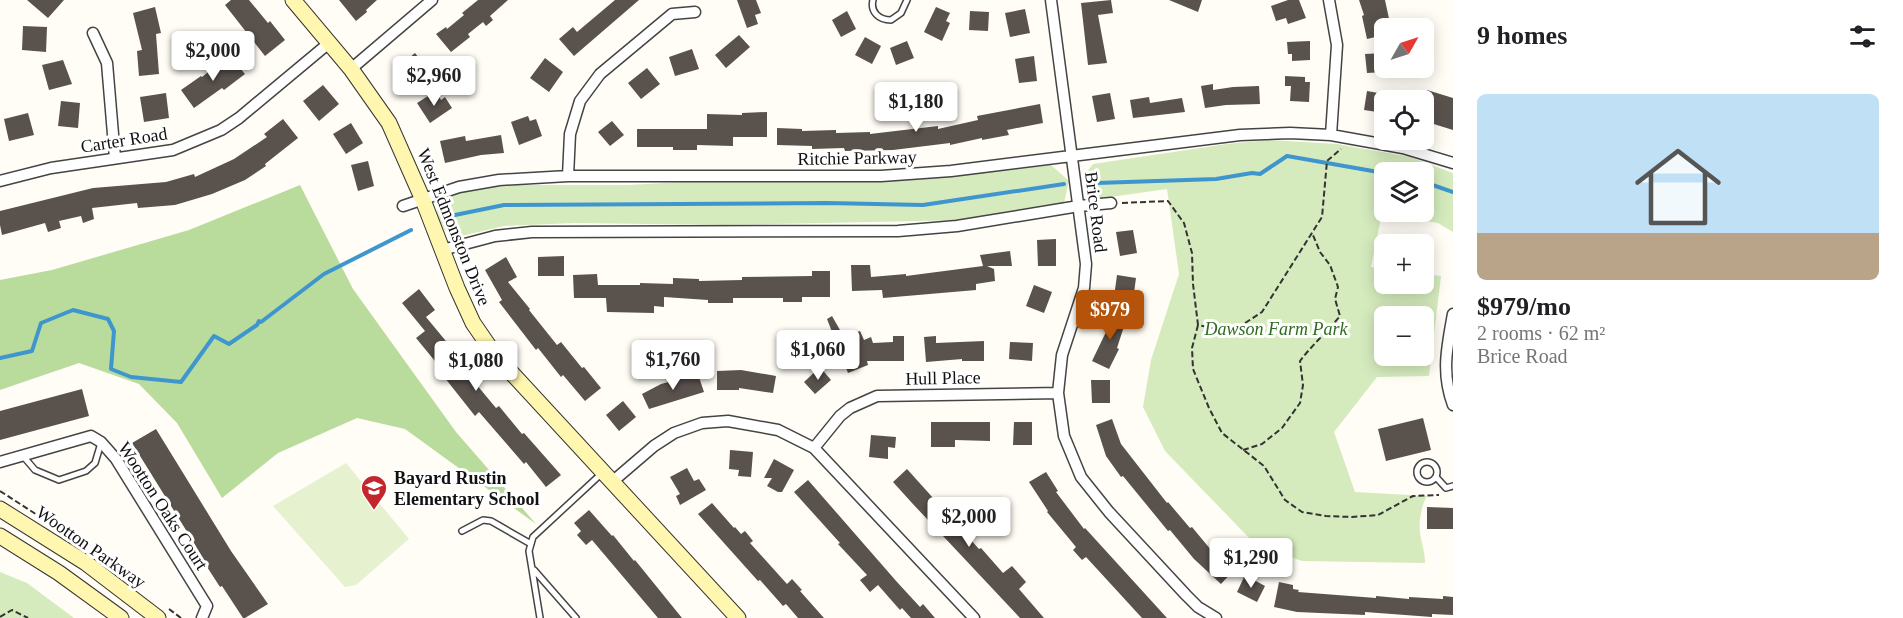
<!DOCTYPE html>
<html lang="en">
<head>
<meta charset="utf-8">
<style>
	body { margin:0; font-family:Georgia,serif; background:#f2f2f2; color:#202124; height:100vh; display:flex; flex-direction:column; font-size:22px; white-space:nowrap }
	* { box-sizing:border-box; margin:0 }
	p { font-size:20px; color:#757577 }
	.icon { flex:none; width:33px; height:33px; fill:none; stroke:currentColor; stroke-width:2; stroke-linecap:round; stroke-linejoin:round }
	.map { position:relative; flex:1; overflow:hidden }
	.sheet { display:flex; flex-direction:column; background:#fff; width:450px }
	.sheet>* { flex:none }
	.needle { width:39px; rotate:51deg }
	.controls { position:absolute; left:1374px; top:18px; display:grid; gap:12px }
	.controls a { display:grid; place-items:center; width:60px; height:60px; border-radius:9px; background:#fff; box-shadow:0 3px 15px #0003; font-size:30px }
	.price { position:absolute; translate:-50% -51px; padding:0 14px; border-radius:6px; background:#fff; color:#222; font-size:20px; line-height:39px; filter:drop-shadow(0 2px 3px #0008) }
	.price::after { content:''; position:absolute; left:50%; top:36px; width:18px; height:14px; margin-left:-9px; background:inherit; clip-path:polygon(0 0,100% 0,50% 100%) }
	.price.on { background:#b45309; color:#fff }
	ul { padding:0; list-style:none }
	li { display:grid; align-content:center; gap:12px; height:318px; padding:0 24px }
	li+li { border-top:2px solid #e0e0e0 }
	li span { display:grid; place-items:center; height:186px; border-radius:9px; color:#555 }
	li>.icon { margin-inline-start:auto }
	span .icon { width:108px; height:108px; fill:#fffc; stroke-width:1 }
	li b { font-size:26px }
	h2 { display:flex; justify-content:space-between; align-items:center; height:72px; padding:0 24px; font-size:26px }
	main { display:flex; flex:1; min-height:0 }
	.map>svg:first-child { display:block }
</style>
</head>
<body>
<main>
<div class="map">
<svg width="1453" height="618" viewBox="0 0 1453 618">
	<rect width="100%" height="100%" fill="#fffdf5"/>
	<path fill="#d5ebbd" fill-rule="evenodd" d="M1268,140L1337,144L1410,157L1453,173V232L1438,223L1382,213L1371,267L1384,269V284H1424V274L1441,276L1429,376L1377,377L1334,432L1355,492L1427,496C1420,509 1418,525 1421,539C1423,548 1425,554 1425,563L1302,561L1256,545L1165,451L1143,407L1151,360L1179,274L1167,189L1096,199L1089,191L1087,172L1093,164L1227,144ZM1424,172V212H1384V172ZM1384,316H1424V356H1384Z
		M1051,165L1069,181L1064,203L968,220L723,225L575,223L504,226L453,238C440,228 429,208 444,196L502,185H629L734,179L867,182L956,176Z
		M0,572L27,583L74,618H0Z"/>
	<path fill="#b9dc9c" d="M300,185L353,289L456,432L536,524L405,429L357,418L278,453L222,498L177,423L139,384L79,363L0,390V280L52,270L189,230Z"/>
	<path fill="#e6f2cf" d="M346,463L409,539L356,585L345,587L273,506Z"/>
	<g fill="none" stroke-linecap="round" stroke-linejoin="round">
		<path stroke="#3f96cf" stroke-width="4" d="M1424,182L1453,192
			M1097,183L1216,179L1252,173L1260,174L1287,156L1384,173
			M455,215L504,205L827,203L923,205L1064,184
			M0,358L32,351L41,323L73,310L108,319L114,331L111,369L131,377L181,382L214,336L229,344L257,325L259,321L261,322L324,274L411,230"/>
	</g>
	<path fill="#5a524d" d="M27,0H64L48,18Z
		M231,0H249L268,23L270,21L285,40L265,56L225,5Z
		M339,0H377L366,10L367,12L356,21Z
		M478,0H508L490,16L493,20L486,26L483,22L468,34L470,37L451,52L436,34L446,27L447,29L464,15L462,13Z
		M615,0H639L574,56L559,39L573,27L577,32Z
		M737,0H756L761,13L755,15L758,24L747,28Z
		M1111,0L1113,13L1098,15L1107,63L1088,65L1081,3Z
		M1169,0H1202L1198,12Z
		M1288,0H1299L1306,18L1288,24L1286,18L1276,21L1271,6Z
		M1359,0H1385L1391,28L1383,29L1384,35L1367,39L1362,16L1364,15Z
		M155,7L161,33L156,34L159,74L139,76L137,51L142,50L133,13Z
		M936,7L950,13L946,21L950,23L942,41L924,32Z
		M1025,9L1030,33L1010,37L1005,13Z
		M847,11L856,29L841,37L832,20Z
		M970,11L989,12L988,31L969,30Z
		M23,26L47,27L46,52L22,50Z
		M739,35L750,47L726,68L715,55Z
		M865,37L881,46L872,64L855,55Z
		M907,41L914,58L896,65L890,48Z
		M1310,41V60L1292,61V54H1288L1287,42Z
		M692,49L699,69L675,76L669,57Z
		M415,53L429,71L410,86L396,69Z
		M1384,53V72L1367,73L1365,54Z
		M229,55L245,74L224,90L222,88L194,108L181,90L201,76L202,77Z
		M1034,56L1037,81L1019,83L1015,59Z
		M545,58L563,72L549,92L530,78Z
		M63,60L72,84L49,90L42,65Z
		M647,68L660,84L641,99L628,83Z
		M1285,76L1305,77V82H1310L1309,102L1290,101L1291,86H1285Z
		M1213,84V90L1233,87L1259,86L1260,104L1226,105L1205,108L1201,86Z
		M323,85L339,104L319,121L303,101Z
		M1427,90L1453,98V130L1424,121V101Z
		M436,91L441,100L445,97L452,108L430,123L417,103Z
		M1367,91L1384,94V113L1364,110Z
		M166,93L169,118L144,122L140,97Z
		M1110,93L1115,119L1097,122L1092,96Z
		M1149,97L1150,103L1182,98L1185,112L1133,118L1130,100Z
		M61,101L80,103L78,128L58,126Z
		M1040,104L1043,123L1007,130L1009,135L982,140V138L950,145V143L893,150L845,151L844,148L812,149V146L777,145V128L802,129V131L836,130V133L870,132V134L938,126V129L978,120L977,116Z
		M767,112V137H733V146L697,145V150H673V147H637V129H707V114L742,115V113Z
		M28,113L34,135L9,141L4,119Z
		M528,116L530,121L536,119L542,136L519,145L511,122Z
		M283,119L298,138L265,164L266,166L245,180L212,194L175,205L138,208L137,203L92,208L94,219L83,223L81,216L59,221L61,228L48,232L45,223L2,235L0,225V211L93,188L166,182L194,174L195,177L234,159L267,137L264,134Z
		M612,121L624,135L610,146L598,132Z
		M351,123L363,143L346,154L333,134Z
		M501,135L504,153L481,155L445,163L440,141L465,136L466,141Z
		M368,161L374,186L358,191L351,165Z
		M1133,230L1137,253L1120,256L1116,232Z
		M1056,239V266H1038L1037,240Z
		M1010,251L1012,266H987L994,269L995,281L976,284V290L883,298L882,290L852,291L851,265H870L871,277L906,274V276L983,266L980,255Z
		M564,256V276H538V257Z
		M506,257L517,277L508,282L530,309L529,310L557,345L561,342L582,368L584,367L601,388L585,401L563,375L561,377L538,348L536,350L499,302L502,300L485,270Z
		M812,271H830V297H802V302H783V298H733V303H708V300L664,297V307L654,306V313L607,312L606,298H574L573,275L597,274L598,285H640V283L673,284V278L699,279V281L742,280V277L812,276Z
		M1117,275L1136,278L1133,300L1114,297Z
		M1034,285L1052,292L1044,313L1026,306Z
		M419,289L435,310L426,317L450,346L446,348L496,408L499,406L522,434L524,433L561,475L546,487L526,462L524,464L479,412L475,416L437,368L439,366L416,338L425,331L402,303Z
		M1111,312L1127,317L1117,348L1119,349L1109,369L1092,361L1106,332L1105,331Z
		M832,316L844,337L860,331L864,340L871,337L873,343L893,342V336H904V361H867L868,365L848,373L827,319Z
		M936,336V343L984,341V361H962V359L926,362L924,337Z
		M1010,342L1033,343L1032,361L1009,359Z
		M820,367L831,380L815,394L804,382Z
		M741,370L776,376L773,393L739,388V390H717V371Z
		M698,374L704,392L649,409L642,394L661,384Z
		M1091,380H1110V403H1092Z
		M82,389L89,416L0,440V411Z
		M623,401L636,417L619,431L606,415Z
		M1423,418L1431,450L1386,461L1378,429Z
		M1112,419L1121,444L1167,503L1168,502L1190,528L1192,527L1216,556L1217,554L1224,560L1227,556L1236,565L1233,569L1234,570L1221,584L1194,559L1170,530L1168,531L1123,476L1121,477L1106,456L1096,425Z
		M931,422H990V441L955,440V447H931Z
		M1014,422H1032V445H1013Z
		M156,429L231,551L268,604L245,618H243L222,586L220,587L200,556L201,555L194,543L132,443Z
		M871,435L896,437L895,448L888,447V459L869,457Z
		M730,450L753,452L751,477L738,476L739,470L729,469Z
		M774,459L794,470L782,492H778L767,486L772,478H764Z
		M687,468L694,481L699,479L706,490L680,505L676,496L680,494L670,477Z
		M907,469L979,549L981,548L1003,573L1012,566L1026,582L1019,589L1044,618H1020L912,503L893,482Z
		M1046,472L1058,491L1056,492L1084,529L1085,528L1167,618H1142L1086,557L1082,560L1073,550L1076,547L1047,512L1048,511L1029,482Z
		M808,480L897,582L920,607L923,604L935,618H911L902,608L900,610L878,585L870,592L860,580L867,575L838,544L840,543L794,492Z
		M712,503L734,528L735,527L741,534L745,531L753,541L750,543L787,584L792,579L802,590L800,591L824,618H798L786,604L783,606L760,580L758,581L698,514Z
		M1427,507L1453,508V529H1427Z
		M589,510L612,536L613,535L634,561L635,560L682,618H658L592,540L586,545L577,535L581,531L574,523Z
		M1245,575L1265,586L1257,602L1237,592Z
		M1279,582L1293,585V589L1299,590L1298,592L1376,598V596L1409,599V597L1443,599V596L1453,597V615L1432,614V617L1365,612V615L1297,612L1274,607Z"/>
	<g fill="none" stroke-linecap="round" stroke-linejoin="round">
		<g stroke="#444" stroke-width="8">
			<path id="lane" d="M873,0C870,12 879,20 891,20L901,13L907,0
				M23,456L35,470L59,480L86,471L95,463L101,443
				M1417 472a10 10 0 1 1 20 0a10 10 0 1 1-20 0Z
				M1436,477L1446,488L1453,486
				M462,531L483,520L491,521L531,544
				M534,570L576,618
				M540,618L529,551L533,537L601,474"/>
		</g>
		<g stroke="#444" stroke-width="13">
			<path id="street" d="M1051,0L1086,264L1084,288L1062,355L1058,393L1064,436L1081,477L1109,512L1186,595L1198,607L1216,618
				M1329,0L1337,45L1331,135
				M93,33L107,63L115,158
				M351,69L432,0
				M568,176L570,134L580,101L600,74L672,14L695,12
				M0,181L51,168L173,150L221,130L239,118L329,43
				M403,206L459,187L499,180L568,176H881L951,171L1240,135L1290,133L1331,135L1403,148L1453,163
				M442,250L495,236L532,232L898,231L957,226L1079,206L1111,203
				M1453,314C1447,347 1441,373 1453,405
				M814,448L840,416L850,408L877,396L1058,393
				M0,462L91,436L101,442L116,459L207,606L202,618
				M612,482L654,446L674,433L702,423L728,421L778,430L814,448L974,618"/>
		</g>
		<g stroke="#333" stroke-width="17">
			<path id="secondary" d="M293,0L351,69L389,123L423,200L457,288L473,323L495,355L738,618
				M0,509L86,563L158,618
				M0,536L59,573L121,618"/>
		</g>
		<path stroke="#333" stroke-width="2" stroke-dasharray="6 3" stroke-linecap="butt" d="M1122,203L1168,201L1184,223L1192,253L1193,284L1198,325L1218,329L1242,325L1262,312L1322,217L1327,161L1341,149
			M1198,325L1192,348L1193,369L1209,408L1222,433L1264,466L1285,500L1302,512L1326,516L1352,517L1378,515L1413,496L1439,495
			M1243,450L1262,444L1282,428L1300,403L1303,385L1300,361C1312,345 1327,332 1340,316L1335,299L1338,287L1330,265L1320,252L1313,235
			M0,491L73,538
			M169,609L181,618
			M0,617L12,610L28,618"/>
		<use href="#lane" stroke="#fff" stroke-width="5"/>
		<use href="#street" stroke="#fff" stroke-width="10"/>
		<use href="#secondary" stroke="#fff6b0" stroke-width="15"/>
	</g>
	<defs>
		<g id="school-pin" transform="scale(1.35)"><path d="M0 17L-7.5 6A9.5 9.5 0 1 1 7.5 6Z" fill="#c4262e" stroke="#fff"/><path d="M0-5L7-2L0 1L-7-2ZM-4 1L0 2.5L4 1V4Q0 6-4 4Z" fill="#fff"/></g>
	</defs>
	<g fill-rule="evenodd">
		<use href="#school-pin" x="374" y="488"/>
	</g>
	<g text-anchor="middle" stroke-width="6" stroke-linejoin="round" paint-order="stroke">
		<g font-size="18" fill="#111" stroke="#fff">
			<text transform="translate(124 140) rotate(-9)" y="6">Carter Road</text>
			<text transform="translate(857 158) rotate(-1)" y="6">Ritchie Parkway</text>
			<text transform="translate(1096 212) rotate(83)" y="6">Brice Road</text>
			<text transform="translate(454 227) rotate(68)" y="6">West Edmonston Drive</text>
			<text transform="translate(943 378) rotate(-1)" y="6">Hull Place</text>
			<text transform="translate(163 506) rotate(57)" y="6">Wootton Oaks Court</text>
			<text transform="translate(91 547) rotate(35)" y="6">Wootton Parkway</text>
		</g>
		<g font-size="18" font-style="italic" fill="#2f6b1f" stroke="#fff">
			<text x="1276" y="335">Dawson Farm Park</text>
		</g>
		<g font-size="18" font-weight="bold" fill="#111" stroke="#fff" text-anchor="start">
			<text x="394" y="484">Bayard Rustin<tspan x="394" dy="21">Elementary School</tspan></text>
		</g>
	</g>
</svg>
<div class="controls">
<a><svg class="needle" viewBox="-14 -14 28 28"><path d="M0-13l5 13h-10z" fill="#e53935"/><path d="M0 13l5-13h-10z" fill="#757577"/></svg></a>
<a><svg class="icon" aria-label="locate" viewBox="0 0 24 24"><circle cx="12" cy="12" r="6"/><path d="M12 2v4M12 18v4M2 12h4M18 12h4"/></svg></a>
<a><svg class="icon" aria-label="layers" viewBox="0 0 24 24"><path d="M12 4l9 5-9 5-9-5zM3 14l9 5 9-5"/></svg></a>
<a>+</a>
<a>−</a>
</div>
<b class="price" style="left:213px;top:82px">$2,000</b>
<b class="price" style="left:434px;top:107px">$2,960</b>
<b class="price" style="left:916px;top:133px">$1,180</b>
<b class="price on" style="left:1110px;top:341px">$979</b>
<b class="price" style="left:818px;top:381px">$1,060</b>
<b class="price" style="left:673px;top:391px">$1,760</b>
<b class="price" style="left:476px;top:392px">$1,080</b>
<b class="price" style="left:969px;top:548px">$2,000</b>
<b class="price" style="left:1251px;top:589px">$1,290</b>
</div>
<section class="sheet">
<h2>9 homes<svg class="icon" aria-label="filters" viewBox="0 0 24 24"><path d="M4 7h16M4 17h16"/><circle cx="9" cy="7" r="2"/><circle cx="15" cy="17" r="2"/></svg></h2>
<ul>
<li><span style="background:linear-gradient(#bfe0f5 75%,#b9a48a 0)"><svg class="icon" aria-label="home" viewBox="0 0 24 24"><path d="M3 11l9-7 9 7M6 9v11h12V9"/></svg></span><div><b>$979/mo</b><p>2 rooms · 62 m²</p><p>Brice Road</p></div></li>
</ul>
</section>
</main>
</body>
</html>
